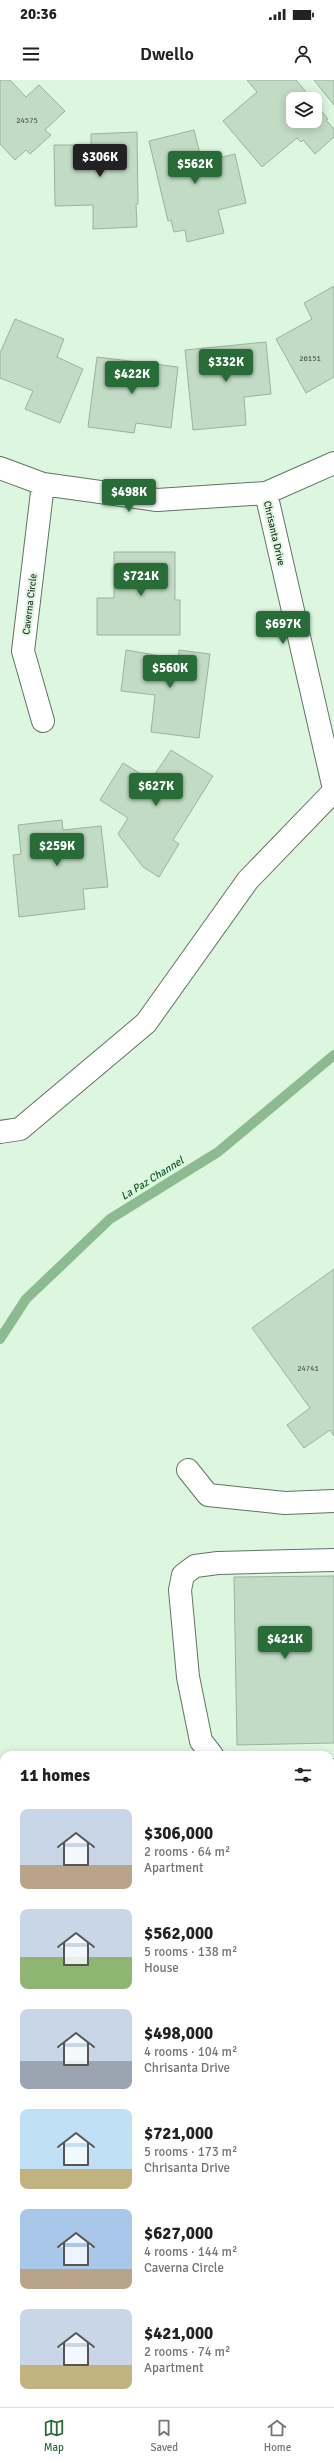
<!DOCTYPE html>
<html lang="en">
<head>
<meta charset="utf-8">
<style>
	body { margin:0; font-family:Signika,sans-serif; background:#f6f6f6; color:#222; height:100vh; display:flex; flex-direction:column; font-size:15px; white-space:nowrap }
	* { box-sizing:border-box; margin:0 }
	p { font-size:13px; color:#767676 }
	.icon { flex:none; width:22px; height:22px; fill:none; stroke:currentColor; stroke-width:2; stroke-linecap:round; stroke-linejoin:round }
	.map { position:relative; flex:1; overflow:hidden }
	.side { position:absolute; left:0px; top:1671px; width:334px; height:656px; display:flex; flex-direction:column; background:#fff; border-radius:12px 12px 0 0; box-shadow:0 2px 10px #0003 }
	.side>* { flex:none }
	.controls { position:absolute; left:286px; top:12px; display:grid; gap:8px }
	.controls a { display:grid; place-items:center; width:36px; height:36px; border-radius:8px; background:#fff; box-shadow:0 2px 10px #0003; font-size:20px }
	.price { position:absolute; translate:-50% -34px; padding:0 9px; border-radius:4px; background:#286c38; color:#fff; font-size:13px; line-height:26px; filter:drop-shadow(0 1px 2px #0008) }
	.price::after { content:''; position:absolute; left:50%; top:24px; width:12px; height:9px; margin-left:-6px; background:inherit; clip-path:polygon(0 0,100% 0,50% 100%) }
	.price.selected { background:#222; color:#fff }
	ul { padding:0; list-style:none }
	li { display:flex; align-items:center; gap:12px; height:100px; padding:0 20px }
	li span { display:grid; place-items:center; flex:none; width:112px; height:80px; border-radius:8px; color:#555 }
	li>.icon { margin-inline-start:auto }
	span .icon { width:48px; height:48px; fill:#fffc; stroke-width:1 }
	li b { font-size:17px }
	h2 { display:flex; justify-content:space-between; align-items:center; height:48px; padding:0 20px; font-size:17px }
	.status { display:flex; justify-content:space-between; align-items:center; height:28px; padding:0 20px; background:#fff; direction:ltr }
	.status svg { height:11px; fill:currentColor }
	header { display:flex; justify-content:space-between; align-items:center; height:52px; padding:0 20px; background:#fff; font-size:18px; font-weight:600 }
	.dock { display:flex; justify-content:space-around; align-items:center; height:56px; border-top:1px solid #e0e0e0; background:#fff; font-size:11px; color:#767676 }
	.dock a { display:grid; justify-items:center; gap:2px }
	.dock .selected { color:#286c38 }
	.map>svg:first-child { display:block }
</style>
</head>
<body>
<div class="status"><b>20:36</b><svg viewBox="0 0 49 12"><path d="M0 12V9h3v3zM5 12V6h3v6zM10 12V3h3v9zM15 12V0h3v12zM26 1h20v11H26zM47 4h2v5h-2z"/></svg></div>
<header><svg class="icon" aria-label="menu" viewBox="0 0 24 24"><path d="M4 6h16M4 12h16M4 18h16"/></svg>Dwello<svg class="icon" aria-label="person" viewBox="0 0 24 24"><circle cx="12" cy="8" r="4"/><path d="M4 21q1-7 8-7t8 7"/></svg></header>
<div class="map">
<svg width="334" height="2327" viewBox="0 0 334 2327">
	<rect width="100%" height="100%" fill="#ddf6e0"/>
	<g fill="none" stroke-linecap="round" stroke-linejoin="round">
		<path stroke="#8cbb92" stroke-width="10" d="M0,1259L26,1219L110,1139L218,1072L334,975
			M0,1792L4,1800
			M62,2327V2323"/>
	</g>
	<path fill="#c2dbc4" stroke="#9bb39d" d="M0,0H10L26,17L39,5L65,31L45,50L51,55L30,74L26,70L15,80L0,64Z
		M247,0H296L312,19H293V41H315V23L328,39L326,40L334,49V57L315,74L303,60L301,62L297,58L262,87L223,41L257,12Z
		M314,0H334V25Z
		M194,50L202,82L235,74L246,123L218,130L224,153L187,162L185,150L174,152L171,140L168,141L149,61Z
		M137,52L138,124H136L137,147L93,149V125L55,126L54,65H91V54Z
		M334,206V297L306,313L276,259L312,239L304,223Z
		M15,239L64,259L57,277L83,289L60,343L25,329L33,311L0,298V273Z
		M266,262L271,314L244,317L246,345L193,350L185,270Z
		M97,277L178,287L171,348L136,343L134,353L88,347Z
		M114,472H175V520H180V555H97V518H114Z
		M126,570L178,579L179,570L210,574L199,658L151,652L155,615L121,611Z
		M171,670L213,696L173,760L179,764L159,797L143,787L118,754L128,738L100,720L123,683L151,700Z
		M62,740L63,750L101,746L108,807L83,809L85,829L19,837L13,775L21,774L18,745Z
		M334,1189V1356L330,1350L304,1368L287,1345L310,1328L252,1248Z
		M334,1496V1663L237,1665L234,1497Z
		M330,1970L334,1987V1990L330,1991Z
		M334,2317V2327H286L305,2323H330V2318Z"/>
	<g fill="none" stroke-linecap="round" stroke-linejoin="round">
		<g stroke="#5f7561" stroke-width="24">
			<path id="minor" d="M0,388L43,404L157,420L266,413L334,383
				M43,404L23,571L43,641
				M266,413L334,709
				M0,1052L20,1049L146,943L248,800L334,711
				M188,1390L208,1415L285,1423L334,1421
				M212,1675L201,1661L188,1597L180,1510L183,1495L195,1486L218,1483L334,1480
				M330,1690H334
				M330,2056L334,2055
				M330,2149L334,2166
				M330,2243L334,2242"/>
		</g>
		<use href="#minor" stroke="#fff" stroke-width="22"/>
	</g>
	<g text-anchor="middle" stroke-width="4" stroke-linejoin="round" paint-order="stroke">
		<g font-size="8" fill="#505e51">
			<text x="27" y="43">24575</text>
			<text x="310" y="281">26151</text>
			<text x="308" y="1291">24741</text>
		</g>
		<g font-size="10" fill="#2a342b" stroke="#ddf6e0">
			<text transform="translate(275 453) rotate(77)" y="4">Chrisanta Drive</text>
			<text transform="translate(29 524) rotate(-83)" y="4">Caverna Circle</text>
		</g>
		<g font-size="11" font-style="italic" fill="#135a27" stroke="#ddf6e0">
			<text transform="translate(152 1098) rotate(-32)" y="4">La Paz Channel</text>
		</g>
	</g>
</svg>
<div class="controls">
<a><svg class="icon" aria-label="layers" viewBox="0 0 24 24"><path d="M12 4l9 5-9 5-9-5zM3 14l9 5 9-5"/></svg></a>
</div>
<b class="price selected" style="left:100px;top:98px">$306K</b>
<b class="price" style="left:195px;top:105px">$562K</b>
<b class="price" style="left:226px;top:303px">$332K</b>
<b class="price" style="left:132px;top:315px">$422K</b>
<b class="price" style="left:129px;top:433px">$498K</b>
<b class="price" style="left:141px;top:517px">$721K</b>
<b class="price" style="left:283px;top:565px">$697K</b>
<b class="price" style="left:170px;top:609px">$560K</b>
<b class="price" style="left:156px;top:727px">$627K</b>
<b class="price" style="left:57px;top:787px">$259K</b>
<b class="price" style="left:285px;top:1580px">$421K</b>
<section class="side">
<h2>11 homes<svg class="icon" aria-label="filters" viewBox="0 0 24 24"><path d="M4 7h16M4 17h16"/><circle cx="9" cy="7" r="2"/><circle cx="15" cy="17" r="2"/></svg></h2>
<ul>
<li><span style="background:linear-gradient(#c9d6e8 70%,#b9a48a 0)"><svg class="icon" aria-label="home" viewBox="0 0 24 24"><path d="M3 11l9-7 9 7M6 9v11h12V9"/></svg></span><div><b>$306,000</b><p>2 rooms · 64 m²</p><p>Apartment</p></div></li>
<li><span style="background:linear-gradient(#c9d6e8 60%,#8fb573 0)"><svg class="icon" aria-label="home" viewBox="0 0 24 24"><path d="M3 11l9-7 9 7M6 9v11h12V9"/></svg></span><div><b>$562,000</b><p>5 rooms · 138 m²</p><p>House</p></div></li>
<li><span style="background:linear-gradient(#c9d6e8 65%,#9aa5b1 0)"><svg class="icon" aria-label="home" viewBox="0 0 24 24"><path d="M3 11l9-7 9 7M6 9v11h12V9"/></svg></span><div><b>$498,000</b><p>4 rooms · 104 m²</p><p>Chrisanta Drive</p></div></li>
<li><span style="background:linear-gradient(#bfe0f5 75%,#c2b280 0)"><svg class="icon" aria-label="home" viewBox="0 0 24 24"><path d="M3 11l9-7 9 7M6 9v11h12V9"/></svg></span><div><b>$721,000</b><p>5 rooms · 173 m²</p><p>Chrisanta Drive</p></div></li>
<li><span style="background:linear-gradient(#a9c7e8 75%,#b9a48a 0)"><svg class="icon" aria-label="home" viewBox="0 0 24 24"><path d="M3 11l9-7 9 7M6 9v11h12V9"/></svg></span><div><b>$627,000</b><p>4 rooms · 144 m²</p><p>Caverna Circle</p></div></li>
<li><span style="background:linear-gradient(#c9d6e8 70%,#c2b280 0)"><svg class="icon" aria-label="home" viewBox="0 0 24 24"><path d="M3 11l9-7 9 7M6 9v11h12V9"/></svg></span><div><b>$421,000</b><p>2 rooms · 74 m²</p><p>Apartment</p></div></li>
</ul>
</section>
</div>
<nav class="dock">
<a class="selected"><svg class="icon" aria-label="map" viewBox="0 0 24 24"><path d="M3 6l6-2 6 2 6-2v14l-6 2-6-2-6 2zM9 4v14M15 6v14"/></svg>Map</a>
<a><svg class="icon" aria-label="saved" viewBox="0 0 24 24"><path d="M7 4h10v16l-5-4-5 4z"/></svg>Saved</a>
<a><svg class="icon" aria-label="home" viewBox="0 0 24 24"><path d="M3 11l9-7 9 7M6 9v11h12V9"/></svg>Home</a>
</nav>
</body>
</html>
